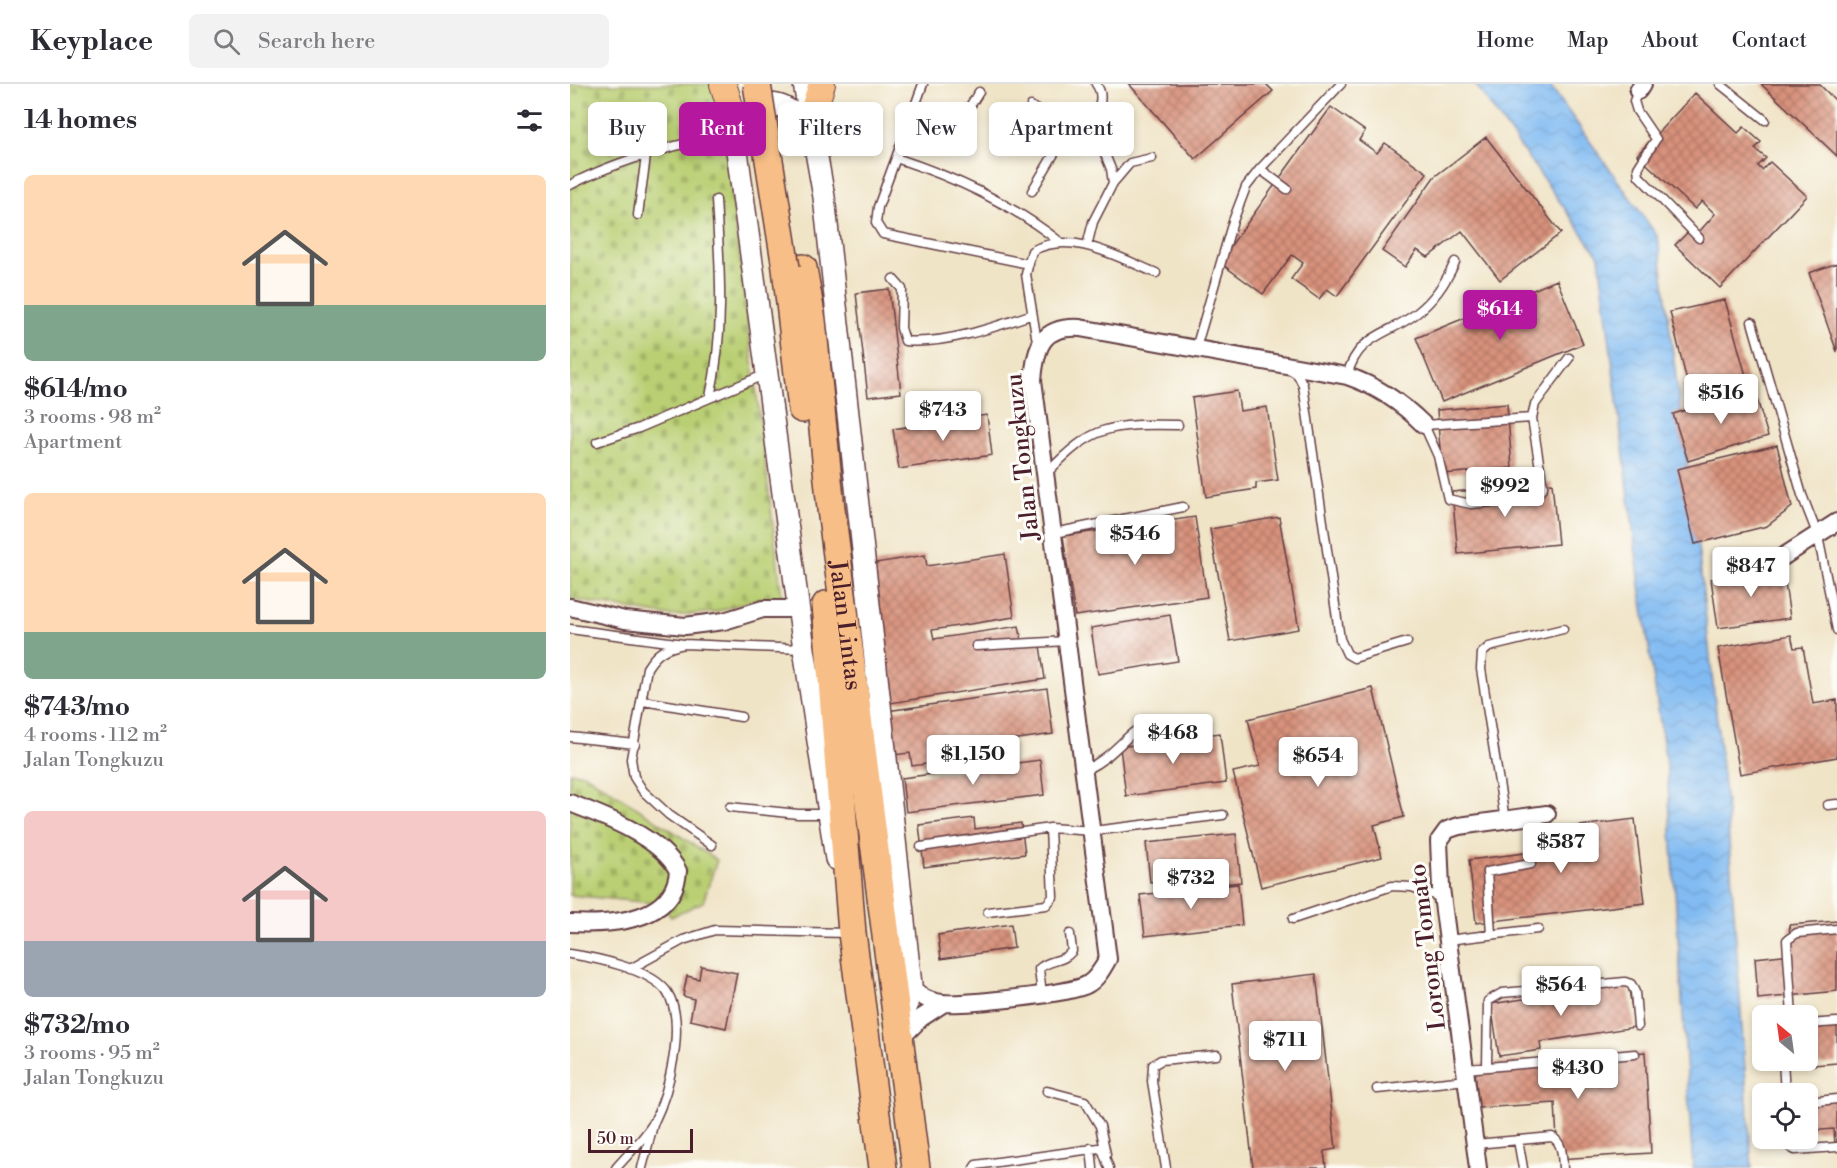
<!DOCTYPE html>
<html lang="en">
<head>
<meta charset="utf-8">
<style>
	body { margin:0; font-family:"Libre Bodoni",serif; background:#f2f2f3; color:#2b2b33; height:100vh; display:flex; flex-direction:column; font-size:22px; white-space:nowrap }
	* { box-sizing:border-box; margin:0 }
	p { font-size:20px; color:#7c7c81 }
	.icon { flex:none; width:33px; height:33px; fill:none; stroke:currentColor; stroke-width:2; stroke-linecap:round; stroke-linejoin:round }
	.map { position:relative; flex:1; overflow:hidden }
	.side { display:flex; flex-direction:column; background:#fff; width:570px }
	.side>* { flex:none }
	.banner { position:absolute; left:18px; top:18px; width:570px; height:54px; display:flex; gap:12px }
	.needle { width:39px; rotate:331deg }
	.controls { position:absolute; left:1182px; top:921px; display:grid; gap:12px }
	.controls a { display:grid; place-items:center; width:66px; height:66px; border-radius:9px; background:#fff; box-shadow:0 3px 9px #0003; font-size:30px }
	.scale { position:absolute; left:18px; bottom:15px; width:105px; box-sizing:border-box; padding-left:6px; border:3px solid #4a1f2b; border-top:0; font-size:16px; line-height:21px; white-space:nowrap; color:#4a1f2b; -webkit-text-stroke:4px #fdfcf7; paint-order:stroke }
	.price { position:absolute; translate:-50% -51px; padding:0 14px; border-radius:6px; background:#fff; color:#222; font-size:20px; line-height:39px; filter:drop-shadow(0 2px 3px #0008) }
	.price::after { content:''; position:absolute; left:50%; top:36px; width:18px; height:14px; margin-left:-9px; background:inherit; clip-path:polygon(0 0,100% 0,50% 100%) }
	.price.on { background:#b5179e; color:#fff }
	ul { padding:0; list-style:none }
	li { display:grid; align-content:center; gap:12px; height:318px; padding:0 24px }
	li span { display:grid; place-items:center; height:186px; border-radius:9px; color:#555 }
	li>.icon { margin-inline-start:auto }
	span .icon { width:108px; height:108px; fill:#fffc; stroke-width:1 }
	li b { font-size:26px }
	h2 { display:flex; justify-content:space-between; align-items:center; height:72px; padding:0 24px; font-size:26px }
	.pill { padding:0 21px; border-radius:9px; background:#fff; box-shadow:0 3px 9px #0003; font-size:21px; line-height:54px }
	.pill.on { background:#b5179e; color:#fff }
	header { display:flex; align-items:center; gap:36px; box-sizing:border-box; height:84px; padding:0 30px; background:#fff; border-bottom:2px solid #e1e1e2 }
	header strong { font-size:28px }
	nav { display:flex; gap:33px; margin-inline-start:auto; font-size:21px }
	.search { width:420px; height:54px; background:#f2f2f3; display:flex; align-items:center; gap:15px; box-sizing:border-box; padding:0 21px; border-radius:9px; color:#7c7c81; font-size:22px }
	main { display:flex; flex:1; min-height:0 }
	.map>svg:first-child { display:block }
</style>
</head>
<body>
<header>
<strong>Keyplace</strong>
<div class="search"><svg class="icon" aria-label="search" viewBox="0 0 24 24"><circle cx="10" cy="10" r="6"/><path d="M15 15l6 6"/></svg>Search here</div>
<nav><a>Home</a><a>Map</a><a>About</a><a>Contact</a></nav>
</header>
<main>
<section class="side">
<h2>14 homes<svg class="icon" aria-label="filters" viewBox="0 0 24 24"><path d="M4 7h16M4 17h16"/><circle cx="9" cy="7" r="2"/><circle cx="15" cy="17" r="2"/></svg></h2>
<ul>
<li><span style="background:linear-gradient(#ffd9b3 70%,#7fa58c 0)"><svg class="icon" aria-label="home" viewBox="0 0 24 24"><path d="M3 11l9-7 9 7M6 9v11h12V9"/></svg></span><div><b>$614/mo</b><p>3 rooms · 98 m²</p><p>Apartment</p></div></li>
<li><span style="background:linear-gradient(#ffd9b3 75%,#7fa58c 0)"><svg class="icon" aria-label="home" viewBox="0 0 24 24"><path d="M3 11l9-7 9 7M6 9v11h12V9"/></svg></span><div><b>$743/mo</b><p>4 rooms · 112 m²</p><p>Jalan Tongkuzu</p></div></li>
<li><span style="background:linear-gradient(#f6c9c9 70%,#9aa5b1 0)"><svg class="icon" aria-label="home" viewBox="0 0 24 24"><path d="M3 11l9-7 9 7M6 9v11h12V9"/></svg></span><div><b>$732/mo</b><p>3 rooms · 95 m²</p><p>Jalan Tongkuzu</p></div></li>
</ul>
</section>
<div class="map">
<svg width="1267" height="1084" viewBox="0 0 1267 1084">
	<defs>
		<pattern id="cemetery-stones" width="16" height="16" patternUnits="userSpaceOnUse" patternTransform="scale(1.5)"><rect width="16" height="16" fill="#bacf73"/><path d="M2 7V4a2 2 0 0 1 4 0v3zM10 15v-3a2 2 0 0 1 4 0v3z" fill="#a1b164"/></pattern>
		<pattern id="water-waves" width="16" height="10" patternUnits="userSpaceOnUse" patternTransform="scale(1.5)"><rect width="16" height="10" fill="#81bbf2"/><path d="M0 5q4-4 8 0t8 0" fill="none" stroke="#71a0d0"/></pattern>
		<pattern id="building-cross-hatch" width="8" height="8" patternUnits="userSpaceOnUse" patternTransform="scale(1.5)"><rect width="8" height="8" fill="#d8927c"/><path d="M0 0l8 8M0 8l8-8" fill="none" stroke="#b17766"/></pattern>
	</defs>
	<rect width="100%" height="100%" fill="#fdfcf7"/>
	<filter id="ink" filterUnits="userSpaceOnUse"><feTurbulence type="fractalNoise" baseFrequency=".0167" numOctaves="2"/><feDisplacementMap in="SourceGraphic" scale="12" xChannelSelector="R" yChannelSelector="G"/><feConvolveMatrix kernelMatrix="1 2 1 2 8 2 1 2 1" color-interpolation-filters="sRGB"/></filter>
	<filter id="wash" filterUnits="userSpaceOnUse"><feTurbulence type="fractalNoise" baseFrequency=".008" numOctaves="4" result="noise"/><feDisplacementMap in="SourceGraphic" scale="24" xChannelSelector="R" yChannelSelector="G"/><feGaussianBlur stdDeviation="1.35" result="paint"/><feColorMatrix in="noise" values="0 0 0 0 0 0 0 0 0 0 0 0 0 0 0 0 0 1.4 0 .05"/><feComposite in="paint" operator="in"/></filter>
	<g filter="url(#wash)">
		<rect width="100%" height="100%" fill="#f0e4c7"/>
		<path fill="url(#cemetery-stones)" stroke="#82774f" stroke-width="1.5" d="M0,0H149L154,24L161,105L213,521L192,513L146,528L101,532L0,515Z
			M0,688L15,690L147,776L133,818L101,833L93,820L0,811Z"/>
		<path fill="url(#water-waves)" stroke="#666d8e" stroke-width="1.5" d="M905,0H979L1088,153L1129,471L1157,729L1182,1084H1123L1097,685L1072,517L1029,172Z"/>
		<g id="blocks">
			<path fill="url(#building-cross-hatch)" d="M559,0H696L703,7L625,75Z
				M1191,0H1249L1267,18V72Z
				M1125,9L1168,49L1174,43L1191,58L1185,65L1196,74L1188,82L1192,86L1200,78L1237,112L1150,204L1105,161L1122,144L1128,149L1145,130L1132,117L1125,125L1067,71Z
				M761,23L795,47L789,56L807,69L815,59L857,89L767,212L757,205L749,215L721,195L733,179L722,171L693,210L649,178Z
				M916,53L991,149L930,196L892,147L858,173L847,166L835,183L812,167L864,93Z
				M1267,179V268L1239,189Z
				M987,196L1013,260L872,318L846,254Z
				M319,205L331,309L298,313L286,209Z
				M1155,216L1178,299L1122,318L1100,228Z
				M1184,305L1198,352L1118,377L1103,330Z
				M667,307L670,327L697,323L708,396L686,399V405L636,413L622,314Z
				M937,320L942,384L872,390L867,326Z
				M417,331L422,371L329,385L323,345Z
				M1207,361L1222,423L1197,442L1125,460L1107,385Z
				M982,399L988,460L888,470L882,408Z
				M625,433L637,513L505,532L493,452Z
				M709,433L729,545L660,557L640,445Z
				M435,470L444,533L362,546L364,555L449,542L452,558L469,555L475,595L314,620L293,481L355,471L357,482Z
				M1213,484L1220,534L1148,544L1141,495Z
				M600,531L608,577L528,590L521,544Z
				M1221,551L1224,564L1233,563L1243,620L1267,616V673L1170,690L1148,564Z
				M477,604L483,650L419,659L421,671L342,682L340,669L323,671L317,627Z
				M803,604L834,733L804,741L812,773L691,803L663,688L690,682L678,635Z
				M650,649L656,699L556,712L550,663Z
				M470,676L474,711L336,728L332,694Z
				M404,734L405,745L451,739L455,770L354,783L349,741Z
				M1065,735L1075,819L906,839L899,776L963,768L961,748Z
				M666,750L671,798L594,806L593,796L580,798L576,759Z
				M668,800L672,841L575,852L570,811Z
				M1267,837V907L1188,915L1185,874L1222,870L1219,841Z
				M441,840L444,864L371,875L368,851Z
				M131,882L167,889L156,944L120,936L124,915L113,912L117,892L129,895Z
				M746,890L766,1065L754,1067L756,1084H683L662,900Z
				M1058,899L1065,943L970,958L971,966L929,972L921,920Z
				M1267,936V979L1207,984V976H1238V938Z
				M1075,968L1081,1069L988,1075L985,1019L907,1024L905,980Z
				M1267,1013V1061H1265L1264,1045L1238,1047V1015Z"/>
		</g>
	</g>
	<g filter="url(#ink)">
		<use href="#blocks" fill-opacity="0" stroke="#633d42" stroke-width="1.5"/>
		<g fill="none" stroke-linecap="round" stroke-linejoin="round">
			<g stroke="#633d42" stroke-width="11">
				<path id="service" d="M353,0L308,123L306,139L313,150L459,180
					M1150,0L1195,36
					M1068,7L1064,17L1067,27L1086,55L1068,84L1069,92L1129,154
					M461,22L487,40L491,58
					M343,27L384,40L397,27L409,8
					M514,53C521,35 539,17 526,0
					M326,74C386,94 439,118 490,158
					M690,85L717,105
					M543,99L560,79L582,74
					M0,101C44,78 116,56 165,50
					M462,107L491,58L514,53L534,68L541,85L543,99L523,138L517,162
					M68,131L76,72
					M323,195L332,205L331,244L335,257C373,261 425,243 460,231
					M1182,238L1232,411L1248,452L1267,546
					M468,264L456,190L462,167C502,145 549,174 586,189
					M626,264L663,137L676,103L690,85L771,0
					M720,285L728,291L733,301L770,555L777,570L784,574L837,558
					M777,292C788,250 817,252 847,229C865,215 876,198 885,178
					M140,313C155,247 150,183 146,116
					M962,334L854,341L868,372L878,415L901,420L965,414L973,403L962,334L965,320L999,274
					M27,358L69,344L196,290
					M476,390C524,340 540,340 608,341
					M484,449L613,423
					M0,545L114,560L232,565
					M114,560C95,564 87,568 77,584L61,675L64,693L73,707L99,731L142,761
					M406,562L497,557
					M73,617L171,633
					M0,653L65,660
					M515,686C565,662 560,620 627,649
					M1258,721L1267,720
					M160,723L228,730H257
					M935,736L911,585L912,569L919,563L993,545
					M351,763L480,744L523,747L653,731
					M418,828L476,821L483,813L480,744
					M723,835L822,802L842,803L872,814
					M921,850L917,788L961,780
					M878,856L968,845
					M0,870C26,874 81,885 97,908C117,938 99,1008 84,1038C75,1054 58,1070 46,1084
					M60,885L113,856L145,846L278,849
					M472,911L469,885C478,875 493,879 502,867L500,850
					M1222,932L1217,856L1227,849L1267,845
					M1238,940L1267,938
					M1213,976L1215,1010
					M917,983L918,917L932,909L1055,898L1061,900L1065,908L1068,942
					M896,985L1065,970
					M807,1005L897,996
					M477,1007L515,1017L530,1042L536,1070
					M1238,1018L1267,1015
					M1218,1054L1221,1064L1225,1066L1267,1063
					M948,1056L953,1084
					M906,1060L982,1053C993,1059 992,1072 993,1084
					M521,1064L523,1084
					M72,1084L83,1041
					M404,1084L406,1081L529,1064L533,1067L539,1084
					M596,1084L582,997L583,981L591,976L647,971"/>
			</g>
			<g stroke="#633d42" stroke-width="20">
				<path id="minor" d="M1068,7L1073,0
					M1165,481L1208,476L1267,438
					M0,523L55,536L115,542L154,537L193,525H229
					M0,719C34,732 92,754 108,787C104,839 39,841 0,839
					M341,901C348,913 359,917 372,919C391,921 504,910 518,900C527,895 533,884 538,875L463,296C466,262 472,242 510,244L777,292C807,302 831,318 854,341
					M330,955L351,934L374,919
					M908,1084L871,804L869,757L877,746L889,742L977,730"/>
			</g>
			<g stroke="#633d42" stroke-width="24">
				<path id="tertiary" d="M234,0L254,113L341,901L332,943
					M160,15L234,565L266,775
					M179,30C204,8 226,28 242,48"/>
			</g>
			<g stroke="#633d42" stroke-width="28">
				<path id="primary" d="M153,0L163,32
					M240,37L252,0"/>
			</g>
			<g stroke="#633d42" stroke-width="30">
				<g id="trunk">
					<path d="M216,184L232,325"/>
					<path id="s1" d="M233,184L242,236L261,425L346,1084"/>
					<path d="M256,521L282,849L313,1084"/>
				</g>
			</g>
			<use href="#service" stroke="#fff" stroke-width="8"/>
			<use href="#minor" stroke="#fff" stroke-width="16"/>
			<use href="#tertiary" stroke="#fff" stroke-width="21"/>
			<use href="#primary" stroke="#f7be87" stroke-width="26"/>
			<use href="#trunk" stroke="#f7be87" stroke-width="27"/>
			<g stroke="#633d42" stroke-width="30" stroke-linecap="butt">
				<path id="trunk-bridge" d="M187,0L216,184"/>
			</g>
			<use href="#trunk-bridge" stroke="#f7be87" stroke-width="27"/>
		</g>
	</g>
	<g text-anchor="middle" stroke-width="6" stroke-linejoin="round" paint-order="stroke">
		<g font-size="24" fill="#4a1f2b" stroke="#fdfcf7">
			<text transform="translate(452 373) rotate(-96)" y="8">Jalan Tongkuzu</text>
			<text dy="8" stroke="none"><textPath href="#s1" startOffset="360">Jalan Lintas</textPath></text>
			<text transform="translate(857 863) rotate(-97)" y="8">Lorong Tomato</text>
		</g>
	</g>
</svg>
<div class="controls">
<a><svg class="needle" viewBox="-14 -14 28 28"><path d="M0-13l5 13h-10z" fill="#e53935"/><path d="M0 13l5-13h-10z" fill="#7c7c81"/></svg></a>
<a><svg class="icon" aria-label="locate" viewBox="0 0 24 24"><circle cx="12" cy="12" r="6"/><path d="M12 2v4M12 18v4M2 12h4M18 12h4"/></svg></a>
</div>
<div class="scale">50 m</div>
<b class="price on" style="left:930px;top:257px">$614</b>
<b class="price" style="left:1151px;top:341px">$516</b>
<b class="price" style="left:373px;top:358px">$743</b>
<b class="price" style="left:935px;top:434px">$992</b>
<b class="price" style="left:565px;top:482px">$546</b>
<b class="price" style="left:1181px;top:514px">$847</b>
<b class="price" style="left:603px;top:681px">$468</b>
<b class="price" style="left:403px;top:702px">$1,150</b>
<b class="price" style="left:748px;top:704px">$654</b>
<b class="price" style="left:991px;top:790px">$587</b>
<b class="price" style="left:621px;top:826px">$732</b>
<b class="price" style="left:991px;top:933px">$564</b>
<b class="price" style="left:715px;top:988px">$711</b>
<b class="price" style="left:1008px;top:1016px">$430</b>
<div class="banner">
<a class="pill">Buy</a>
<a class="pill on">Rent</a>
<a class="pill">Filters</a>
<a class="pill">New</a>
<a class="pill">Apartment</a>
</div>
</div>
</main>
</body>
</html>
